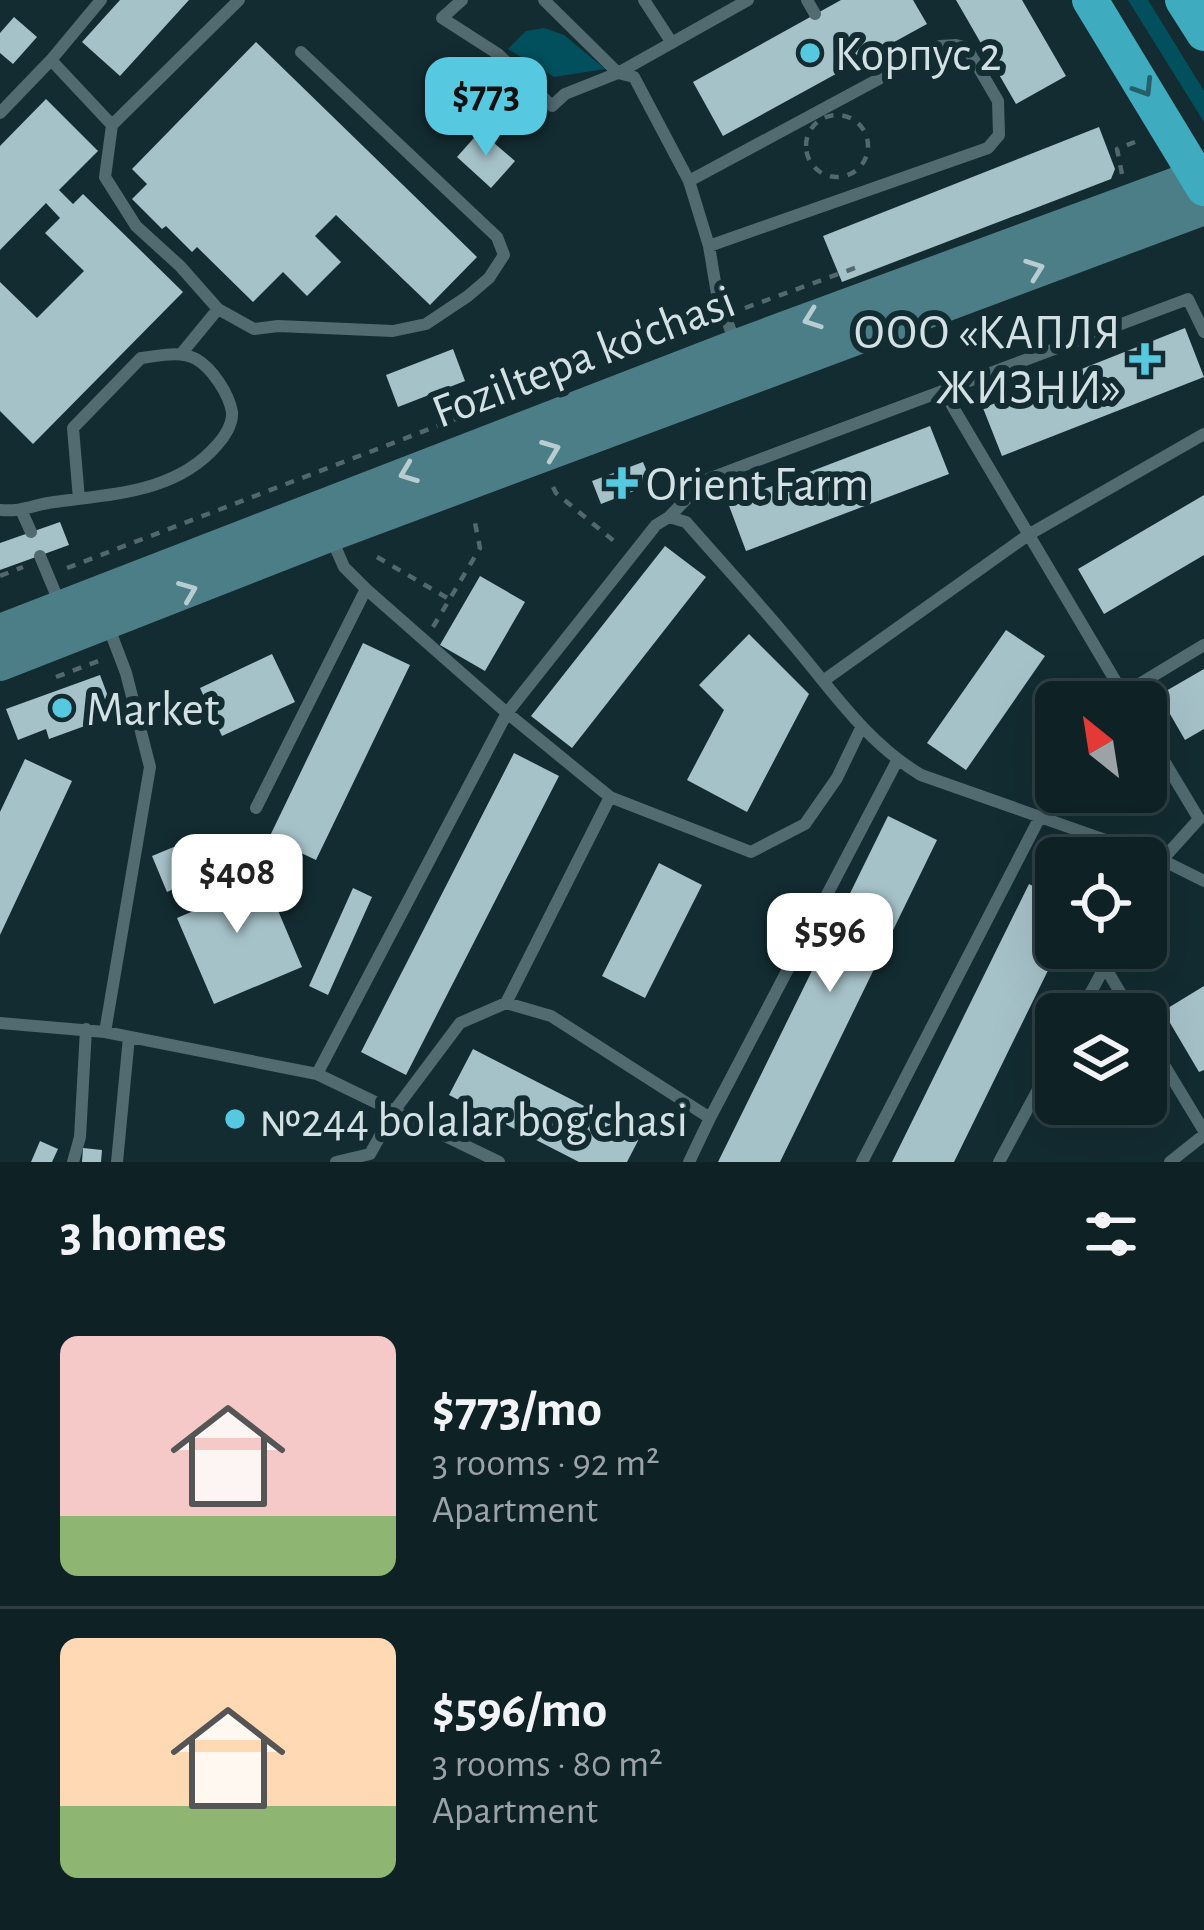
<!DOCTYPE html>
<html lang="en">
<head>
<meta charset="utf-8">
<style>
	body { margin:0; font-family:"Alegreya Sans",sans-serif; background:#1c2e32; color:#f1f3f6; height:100vh; display:flex; flex-direction:column; font-size:45px; white-space:nowrap }
	* { box-sizing:border-box; margin:0 }
	p { font-size:39px; color:#9ba3a7 }
	.icon { flex:none; width:66px; height:66px; fill:none; stroke:currentColor; stroke-width:2; stroke-linecap:round; stroke-linejoin:round }
	.map { position:relative; height:1162px; overflow:hidden }
	.panel { display:flex; flex-direction:column; background:#0e2125; flex:1 }
	.panel>* { flex:none }
	.needle { width:78px; rotate:330deg }
	.buttons { position:absolute; left:1035px; top:681px; display:grid; gap:24px }
	.buttons a { display:grid; place-items:center; width:132px; height:132px; border-radius:18px; background:#0e2125; box-shadow:0 12px 48px #0002,0 0 0 3px #2e3e42; font-size:60px }
	.price { position:absolute; translate:-50% -102px; padding:0 27px; border-radius:24px; background:#fff; color:#222; font-size:39px; line-height:78px; filter:drop-shadow(0 3px 6px #0008) }
	.price::after { content:''; position:absolute; left:50%; top:72px; width:36px; height:27px; margin-left:-18px; background:inherit; clip-path:polygon(0 0,100% 0,50% 100%) }
	.price.active { background:#56c9e0; color:#111 }
	ul { padding:0; list-style:none }
	li { display:flex; align-items:center; gap:36px; height:300px; padding:0 60px }
	li+li { border-top:3px solid #2e3e42 }
	li span { display:grid; place-items:center; flex:none; width:336px; height:240px; border-radius:18px; color:#555 }
	li>.icon { margin-inline-start:auto }
	span .icon { width:144px; height:144px; fill:#fffc; stroke-width:1 }
	li b { font-size:51px }
	h2 { display:flex; justify-content:space-between; align-items:center; height:144px; padding:0 60px; font-size:51px }
	.map>svg:first-child { display:block }
</style>
</head>
<body>
<div class="map">
<svg width="1204" height="1162" viewBox="0 0 1204 1162">
	<rect width="100%" height="100%" fill="#132c31"/>
	<path fill="#02505d" d="M1128,0H1148L1204,91V122Z
		M544,28L564,35L605,69L554,77L508,49L526,31Z"/>
	<path fill="#a6c2c9" d="M120,0H189L120,76L82,42Z
		M841,0H913L927,24L723,136L693,82Z
		M956,0H1022L1066,76L1016,104Z
		M14,17L37,37L13,64L0,53V33Z
		M256,42L477,257L430,305L336,215L315,236L341,262L307,296L283,272L253,302L197,247L192,252L166,226L162,229L132,199L147,184L132,169Z
		M46,99L98,151L59,190L73,204L83,194L183,292L33,444L0,411V282L37,318L84,271L45,233L60,218L46,203L0,250V146Z
		M1099,127L1115,169L1111,179L842,282L823,236Z
		M480,131L515,161L491,188L457,157Z
		M1185,328L1204,377L1002,456L983,408Z
		M453,349L465,381L398,407L386,375Z
		M930,426L949,474L746,551L728,503Z
		M643,462L652,484L601,504L592,481Z
		M1204,495V555L1104,614L1078,569Z
		M60,522L69,545L0,570V543Z
		M665,546L706,577L572,748L531,716Z
		M480,576L525,602L485,671L440,645Z
		M1006,630L1045,656L966,770L927,743Z
		M749,634L809,694L747,812L687,780L724,710L699,685Z
		M363,643L410,665L316,860L269,838Z
		M272,654L295,702L222,736L200,688Z
		M1204,669V729L1185,740L1159,695Z
		M100,675L115,715L49,739L46,729L18,740L6,709Z
		M514,753L559,776L406,1075L361,1052Z
		M25,759L72,781L0,935V812Z
		M888,816L937,840L780,1162H718Z
		M193,839L202,861L179,871L185,884L167,892L152,856Z
		M659,863L702,885L645,998L602,976Z
		M232,867L242,890L265,880L302,967L214,1004L177,918L203,907L193,883Z
		M1029,884L1056,898V948H1059L954,1162H892Z
		M353,888L372,897L328,995L309,986Z
		M1204,986V1070L1199,1072L1163,1011Z
		M473,1049L641,1135L627,1162H579L449,1095Z
		M40,1141L58,1149L52,1162H31Z
		M83,1148L102,1150L101,1162H82Z"/>
	<g fill="none" stroke-linecap="round" stroke-linejoin="round">
		<path stroke="#53686d" stroke-width="4.5" stroke-dasharray="9 9" stroke-linecap="butt" d="M806 146a31 31 0 1 1 62 0a31 31 0 1 1-62 0Z
			M1122,174L1117,149L1135,142
			M745,308L863,265
			M553,487L556,493L620,546
			M377,557L449,599
			M67,568L706,323
			M0,576L23,567
			M433,627L480,548L474,518
			M56,677L101,660"/>
		<path stroke="#516b70" stroke-width="12" d="M462,0L442,18L498,54L552,106L565,94L618,73L748,0
			M544,0L618,73L634,77L689,181L709,246L988,148L999,135L998,101L967,48L956,45L940,46L689,181
			M644,0L672,43
			M807,0L815,14
			M51,60L112,125L105,177L136,226L180,266L218,309L254,329L278,326L393,331L426,324L468,296L489,278L504,255L497,237L301,52
			M0,113L51,60L101,0
			M112,125L239,0
			M709,246L717,294L735,342
			M181,354L218,309
			M944,392L1128,702
			M0,510C22,512 33,505 54,502C111,494 176,493 217,445C225,437 233,423 232,412C229,394 212,368 196,359C180,350 158,356 141,358L73,428L79,499
			M22,512L31,532
			M669,517L705,480L1188,299L1204,332
			M330,535L344,567L366,589L507,713L610,797L751,852L805,824L837,778L861,728
			M40,556L60,604
			M107,623L126,673L150,767L105,1032L317,1074L499,1162
			M823,681L1028,535L1204,434
			M1123,694L1204,645
			M1146,731L1199,819L1162,860L1204,881
			M256,808L366,589
			M1105,967L1133,1014
			M506,1003L610,797
			M1079,1014L1115,948
			M0,1023L105,1032
			M1146,1035L1204,1131
			M317,1074L507,713L656,525L669,517L686,522C721,562 757,601 791,642C832,690 866,742 921,775L1162,860L1146,891
			M73,1162L80,1137L86,1029
			M117,1162L129,1037
			M336,1162L370,1154L394,1111L460,1023L506,1003L551,1016L710,1118
			M689,1162L710,1118L897,761
			M862,1162L1040,817
			M999,1162L1056,1056
			M1170,1162L1204,1135"/>
		<path stroke="#4c7e88" stroke-width="36" d="M0,632L737,347L1204,175
			M0,663L329,534L1204,207"/>
		<path stroke="#3fabbf" stroke-width="36" d="M1090,0L1204,188
			M1183,0L1204,33"/>
	</g>
	<defs><path id="oneway-chevron" d="M-2-3.5L2.5 0L-2 3.5" fill="none" stroke-width="1.6" stroke-linecap="round" stroke-linejoin="round" transform="scale(3)"/></defs>
	<use stroke="#255f6a" href="#oneway-chevron" transform="translate(1144 88) rotate(58)"/>
	<g stroke="#b8cdd2">
		<use href="#oneway-chevron" transform="translate(1035 269) rotate(-20)"/>
		<use href="#oneway-chevron" transform="translate(812 319) rotate(160)"/>
		<use href="#oneway-chevron" transform="translate(551 450) rotate(-21)"/>
		<use href="#oneway-chevron" transform="translate(408 473) rotate(159)"/>
		<use href="#oneway-chevron" transform="translate(188 591) rotate(-22)"/>
	</g>
	<g fill="#56c9e0" stroke="#132c31" stroke-width="4.5">
		<circle cx="810" cy="53" r="12"/>
		<path d="M1139 341h12v12h12v12h-12v12h-12v-12h-12v-12h12z"/>
		<path d="M616 465h12v12h12v12h-12v12h-12v-12h-12v-12h12z"/>
		<circle cx="62" cy="708" r="12"/>
		<circle cx="235" cy="1119" r="12"/>
	</g>
	<g text-anchor="middle" stroke-width="12" stroke-linejoin="round" paint-order="stroke">
		<g font-size="48" fill="#d3e1e4" stroke="#132c31" text-anchor="start">
			<text x="834" y="70">Корпус 2</text>
			<text x="1121" y="348" text-anchor="end">ООО «КАПЛЯ<tspan x="1121" dy="55">ЖИЗНИ»</tspan></text>
			<text x="646" y="500">Orient Farm</text>
			<text x="86" y="725">Market</text>
			<text x="259" y="1136">№244 bolalar bog'chasi</text>
		</g>
		<g font-size="48" fill="#d3e1e4" stroke="#132c31">
			<text transform="translate(583 355) rotate(-21)" y="17">Foziltepa ko'chasi</text>
		</g>
	</g>
</svg>
<div class="buttons">
<a><svg class="needle" viewBox="-14 -14 28 28"><path d="M0-13l5 13h-10z" fill="#e53935"/><path d="M0 13l5-13h-10z" fill="#9ba3a7"/></svg></a>
<a><svg class="icon" aria-label="locate" viewBox="0 0 24 24"><circle cx="12" cy="12" r="6"/><path d="M12 2v4M12 18v4M2 12h4M18 12h4"/></svg></a>
<a><svg class="icon" aria-label="layers" viewBox="0 0 24 24"><path d="M12 4l9 5-9 5-9-5zM3 14l9 5 9-5"/></svg></a>
</div>
<b class="price active" style="left:486px;top:159px">$773</b>
<b class="price" style="left:237px;top:936px">$408</b>
<b class="price" style="left:830px;top:995px">$596</b>
</div>
<section class="panel">
<h2>3 homes<svg class="icon" aria-label="filters" viewBox="0 0 24 24"><path d="M4 7h16M4 17h16"/><circle cx="9" cy="7" r="2"/><circle cx="15" cy="17" r="2"/></svg></h2>
<ul>
<li><span style="background:linear-gradient(#f6c9c9 75%,#8fb573 0)"><svg class="icon" aria-label="home" viewBox="0 0 24 24"><path d="M3 11l9-7 9 7M6 9v11h12V9"/></svg></span><div><b>$773/mo</b><p>3 rooms · 92 m²</p><p>Apartment</p></div></li>
<li><span style="background:linear-gradient(#ffd9b3 70%,#8fb573 0)"><svg class="icon" aria-label="home" viewBox="0 0 24 24"><path d="M3 11l9-7 9 7M6 9v11h12V9"/></svg></span><div><b>$596/mo</b><p>3 rooms · 80 m²</p><p>Apartment</p></div></li>
</ul>
</section>
</body>
</html>
